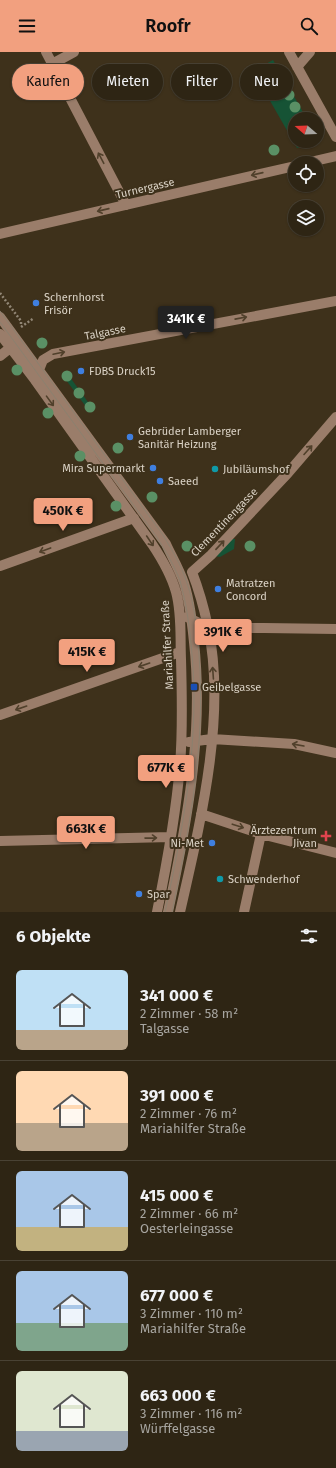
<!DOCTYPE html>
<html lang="de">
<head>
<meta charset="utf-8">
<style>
	body { margin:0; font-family:"Fira Sans",sans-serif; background:#3a3122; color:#f1f3f6; height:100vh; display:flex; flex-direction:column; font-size:15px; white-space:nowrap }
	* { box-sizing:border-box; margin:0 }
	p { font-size:13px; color:#a7a5a0 }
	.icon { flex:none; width:22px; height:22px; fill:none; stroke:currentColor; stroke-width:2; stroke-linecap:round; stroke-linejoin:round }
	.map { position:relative; height:860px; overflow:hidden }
	.panel { display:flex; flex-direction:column; background:#2e2514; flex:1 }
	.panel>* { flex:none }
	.hud { position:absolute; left:12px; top:12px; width:312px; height:36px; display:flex; gap:8px }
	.needle { width:26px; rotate:289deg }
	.tools { position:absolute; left:288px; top:60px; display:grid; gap:8px }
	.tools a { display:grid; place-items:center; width:36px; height:36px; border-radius:50%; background:#2e2514; box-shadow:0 1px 3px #0004,0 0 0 1px #494234; font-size:20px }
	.price { position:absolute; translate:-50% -34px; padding:0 9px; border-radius:4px; background:#f2a07f; color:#111; font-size:13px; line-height:26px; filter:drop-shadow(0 1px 2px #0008) }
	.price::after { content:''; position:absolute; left:50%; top:24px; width:12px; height:9px; margin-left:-6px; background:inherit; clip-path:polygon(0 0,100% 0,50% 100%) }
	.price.on { background:#222; color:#fff }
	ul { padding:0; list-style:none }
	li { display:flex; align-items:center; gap:12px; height:100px; padding:0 16px }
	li+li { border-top:1px solid #494234 }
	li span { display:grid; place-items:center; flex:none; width:112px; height:80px; border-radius:6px; color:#555 }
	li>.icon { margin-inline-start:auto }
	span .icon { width:48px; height:48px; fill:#fffc; stroke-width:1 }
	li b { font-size:17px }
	h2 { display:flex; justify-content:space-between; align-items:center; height:48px; padding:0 16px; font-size:17px }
	.pill { padding:0 14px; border-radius:18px; background:#2e2514; box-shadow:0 1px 3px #0004,0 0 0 1px #494234; font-size:14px; line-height:36px }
	.pill.on { background:#f2a07f; color:#111 }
	header { display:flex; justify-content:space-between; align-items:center; height:52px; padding:0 16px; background:#f2a07f; color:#111; font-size:18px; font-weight:600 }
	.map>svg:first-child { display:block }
</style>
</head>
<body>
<header><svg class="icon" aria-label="menu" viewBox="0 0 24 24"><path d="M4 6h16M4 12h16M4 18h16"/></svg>Roofr<svg class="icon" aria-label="search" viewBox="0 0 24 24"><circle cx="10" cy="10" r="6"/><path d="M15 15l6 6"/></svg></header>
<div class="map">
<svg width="336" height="860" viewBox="0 0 336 860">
	<rect width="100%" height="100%" fill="#3e311b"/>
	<path fill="#165335" d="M273,8L307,67H295V89H315L313,92L297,96L253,19Z
		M67,321L93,357L90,360L63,324Z
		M231,487H235L234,497L220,505L215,504Z"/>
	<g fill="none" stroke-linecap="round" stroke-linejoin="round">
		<path stroke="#918675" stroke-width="2.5" stroke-dasharray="2 2" stroke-linecap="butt" d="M0,241L21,269V273
			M21,275L34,266"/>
		<path stroke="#9a7d6a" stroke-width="10" d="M46,0L126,153
			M289,0L336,85
			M52,12L74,0
			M297,15L310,0
			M306,111L336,104
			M0,182L295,114
			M0,265L166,492C172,505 179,517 184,531C190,550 192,570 194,590C204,681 187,771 168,860
			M0,282L35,328L152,492C162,507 171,522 176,540C182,562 180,585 181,607C182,642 183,678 180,713C176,763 167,811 157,860
			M0,304L10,296
			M37,323L43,308L53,302L336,249
			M0,514L134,466
			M187,565L209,576H264L336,577
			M0,663L180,600
			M189,690L212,687L294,692L336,701
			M201,762L261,782L336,801
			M0,789L171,785
			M180,860C200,772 227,664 208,575C204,556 199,538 192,520L211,503L288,421L336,365
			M244,860L261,782"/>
		<path stroke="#8b816f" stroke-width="1" d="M0,259L163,483C172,498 182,514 187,531C195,554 197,579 199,602C206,690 190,775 172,860
			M0,270L156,484C165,498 174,513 180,529C186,550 189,571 191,592C201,682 184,772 165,860"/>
	</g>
	<g fill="#5a9065">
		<circle cx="274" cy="17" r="5.5"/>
		<circle cx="282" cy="31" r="5.5"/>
		<circle cx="289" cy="43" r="5.5"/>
		<circle cx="295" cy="55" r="5.5"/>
		<circle cx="274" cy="98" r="5.5"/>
		<circle cx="42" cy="291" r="5.5"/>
		<circle cx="17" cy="318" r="5.5"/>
		<circle cx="67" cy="324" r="5.5"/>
		<circle cx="79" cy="341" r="5.5"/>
		<circle cx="90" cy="355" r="5.5"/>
		<circle cx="48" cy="361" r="5.5"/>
		<circle cx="118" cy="396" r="5.5"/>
		<circle cx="80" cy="404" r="5.5"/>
		<circle cx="152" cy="445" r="5.5"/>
		<circle cx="116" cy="454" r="5.5"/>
		<circle cx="187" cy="494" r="5.5"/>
		<circle cx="250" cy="494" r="5.5"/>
	</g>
	<defs><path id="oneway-shaft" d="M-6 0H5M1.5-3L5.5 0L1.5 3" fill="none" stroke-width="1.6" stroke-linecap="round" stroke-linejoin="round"/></defs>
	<g stroke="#50402b">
		<use href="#oneway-shaft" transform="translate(101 106) rotate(-118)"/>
		<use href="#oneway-shaft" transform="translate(257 122) rotate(167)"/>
		<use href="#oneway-shaft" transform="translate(103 158) rotate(167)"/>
		<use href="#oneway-shaft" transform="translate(241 266) rotate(-11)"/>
		<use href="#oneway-shaft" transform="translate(59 301) rotate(-12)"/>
		<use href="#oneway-shaft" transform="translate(50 349) rotate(54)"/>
		<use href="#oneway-shaft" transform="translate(308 398) rotate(-48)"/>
		<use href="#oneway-shaft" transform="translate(150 489) rotate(56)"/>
		<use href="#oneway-shaft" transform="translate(220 493) rotate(-47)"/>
		<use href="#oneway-shaft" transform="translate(45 498) rotate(160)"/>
		<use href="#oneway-shaft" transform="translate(144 613) rotate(161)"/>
		<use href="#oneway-shaft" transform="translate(213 621) rotate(-94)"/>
		<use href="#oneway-shaft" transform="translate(21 656) rotate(161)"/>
		<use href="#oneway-shaft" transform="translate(298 693) rotate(-170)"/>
		<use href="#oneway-shaft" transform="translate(238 774) rotate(18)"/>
		<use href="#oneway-shaft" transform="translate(151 786) rotate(-1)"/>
	</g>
	<g fill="#3f7fe0" stroke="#3e311b" stroke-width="1.5">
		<circle cx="36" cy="251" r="4"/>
		<circle cx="81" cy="319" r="4"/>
		<circle cx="130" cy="385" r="4"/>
		<circle cx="153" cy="416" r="4"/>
		<circle cx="160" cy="429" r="4"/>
		<circle cx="218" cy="537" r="4"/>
		<circle cx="212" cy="791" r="4"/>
		<circle cx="139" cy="842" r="4"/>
	</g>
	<g fill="#0f9aa8" stroke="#3e311b" stroke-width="1.5">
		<circle cx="215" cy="417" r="4"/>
		<circle cx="220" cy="827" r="4"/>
	</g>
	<rect fill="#1a4fb4" stroke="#3e311b" stroke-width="1.5" x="190" y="631" width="8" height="8" rx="2"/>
	<path fill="#e0444e" stroke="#3e311b" stroke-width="1.5" d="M324 778h4v4h4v4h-4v4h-4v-4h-4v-4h4z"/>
	<g text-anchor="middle" stroke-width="4" stroke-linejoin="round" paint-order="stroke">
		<g font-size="11" fill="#dad2c5" stroke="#3e311b">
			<text transform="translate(145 136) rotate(-13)" y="4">Turnergasse</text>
			<text transform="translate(105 280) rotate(-11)" y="4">Talgasse</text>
			<text transform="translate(224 470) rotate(-46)" y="4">Clementinengasse</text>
			<text transform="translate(167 593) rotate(-93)" y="4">Mariahilfer Straße</text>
		</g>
		<g font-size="11" fill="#dad2c5" stroke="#3e311b" text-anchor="start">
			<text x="44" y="249">Schernhorst<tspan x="44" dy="13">Frisör</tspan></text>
			<text x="89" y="323">FDBS Druck15</text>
			<text x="138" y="383">Gebrüder Lamberger<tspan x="138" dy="13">Sanitär Heizung</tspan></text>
			<text x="145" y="420" text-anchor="end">Mira Supermarkt</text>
			<text x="223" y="421">Jubiläumshof</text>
			<text x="168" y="433">Saeed</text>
			<text x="226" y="535">Matratzen<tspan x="226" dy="13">Concord</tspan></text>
			<text x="202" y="639">Geibelgasse</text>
			<text x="317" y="782" text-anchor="end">Ärztezentrum<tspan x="317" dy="13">Jivan</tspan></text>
			<text x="204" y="795" text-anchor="end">Ni-Met</text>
			<text x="228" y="831">Schwenderhof</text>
			<text x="147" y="846">Spar</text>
		</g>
	</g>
</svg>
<div class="tools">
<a><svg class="needle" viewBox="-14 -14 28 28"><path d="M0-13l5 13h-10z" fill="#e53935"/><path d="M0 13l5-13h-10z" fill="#a7a5a0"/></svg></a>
<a><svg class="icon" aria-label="locate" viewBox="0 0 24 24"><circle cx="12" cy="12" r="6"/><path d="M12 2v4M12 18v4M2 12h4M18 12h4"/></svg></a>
<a><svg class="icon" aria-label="layers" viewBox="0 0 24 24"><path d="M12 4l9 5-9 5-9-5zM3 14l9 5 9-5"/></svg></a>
</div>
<b class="price on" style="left:186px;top:288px">341K €</b>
<b class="price" style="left:63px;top:480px">450K €</b>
<b class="price" style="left:223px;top:601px">391K €</b>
<b class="price" style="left:87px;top:621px">415K €</b>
<b class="price" style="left:166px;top:737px">677K €</b>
<b class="price" style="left:86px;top:798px">663K €</b>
<div class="hud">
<a class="pill on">Kaufen</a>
<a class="pill">Mieten</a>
<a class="pill">Filter</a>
<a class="pill">Neu</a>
</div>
</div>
<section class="panel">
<h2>6 Objekte<svg class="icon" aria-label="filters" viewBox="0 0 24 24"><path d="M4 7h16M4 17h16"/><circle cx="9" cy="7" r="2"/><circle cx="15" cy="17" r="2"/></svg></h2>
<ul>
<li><span style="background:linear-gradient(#bfe0f5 75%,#b9a48a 0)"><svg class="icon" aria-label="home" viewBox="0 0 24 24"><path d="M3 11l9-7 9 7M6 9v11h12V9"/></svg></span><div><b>341 000 €</b><p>2 Zimmer · 58 m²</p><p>Talgasse</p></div></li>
<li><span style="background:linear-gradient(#ffd9b3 65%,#b9a48a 0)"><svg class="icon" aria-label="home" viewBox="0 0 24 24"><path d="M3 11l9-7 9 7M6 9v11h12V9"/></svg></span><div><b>391 000 €</b><p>2 Zimmer · 76 m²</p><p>Mariahilfer Straße</p></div></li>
<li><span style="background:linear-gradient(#a9c7e8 70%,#c2b280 0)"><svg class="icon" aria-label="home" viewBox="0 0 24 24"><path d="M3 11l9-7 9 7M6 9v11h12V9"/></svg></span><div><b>415 000 €</b><p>2 Zimmer · 66 m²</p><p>Oesterleingasse</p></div></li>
<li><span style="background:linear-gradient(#a9c7e8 65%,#7fa58c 0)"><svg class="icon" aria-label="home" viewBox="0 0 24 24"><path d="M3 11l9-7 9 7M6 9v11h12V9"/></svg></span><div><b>677 000 €</b><p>3 Zimmer · 110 m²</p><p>Mariahilfer Straße</p></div></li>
<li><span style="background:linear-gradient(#dfe7d0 75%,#9aa5b1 0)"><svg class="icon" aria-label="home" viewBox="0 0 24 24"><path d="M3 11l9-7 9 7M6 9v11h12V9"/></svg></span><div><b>663 000 €</b><p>3 Zimmer · 116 m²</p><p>Würffelgasse</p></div></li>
</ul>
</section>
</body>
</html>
